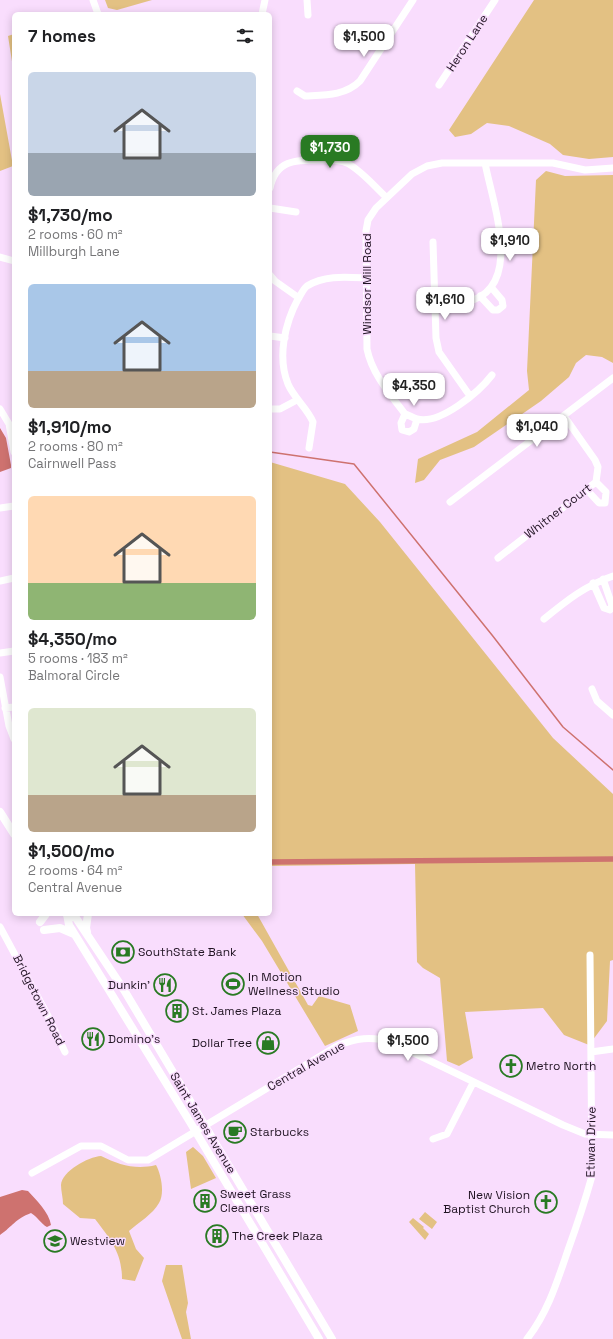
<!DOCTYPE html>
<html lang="en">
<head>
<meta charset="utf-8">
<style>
	body { margin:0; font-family:"Space Grotesk",sans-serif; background:#f6f6f6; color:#202124; height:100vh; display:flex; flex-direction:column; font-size:15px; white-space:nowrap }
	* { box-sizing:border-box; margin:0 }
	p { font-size:13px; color:#757577 }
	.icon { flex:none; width:22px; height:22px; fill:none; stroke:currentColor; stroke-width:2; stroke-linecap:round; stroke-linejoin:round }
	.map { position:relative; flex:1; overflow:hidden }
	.drawer { position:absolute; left:12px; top:12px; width:260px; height:904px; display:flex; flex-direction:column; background:#fff; border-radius:6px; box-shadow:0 2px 10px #0003 }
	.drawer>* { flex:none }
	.price { position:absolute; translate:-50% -34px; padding:0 9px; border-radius:8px; background:#fff; color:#222; font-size:13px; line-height:26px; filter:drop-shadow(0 1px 2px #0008) }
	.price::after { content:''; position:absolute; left:50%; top:24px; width:12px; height:9px; margin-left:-6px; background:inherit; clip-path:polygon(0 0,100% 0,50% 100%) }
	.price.active { background:#297a23; color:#fff }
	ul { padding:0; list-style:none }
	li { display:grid; align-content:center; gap:8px; height:212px; padding:0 16px }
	li span { display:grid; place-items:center; height:124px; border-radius:6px; color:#555 }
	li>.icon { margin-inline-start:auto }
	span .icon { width:72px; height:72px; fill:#fffc; stroke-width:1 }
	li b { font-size:17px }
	h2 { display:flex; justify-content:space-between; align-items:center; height:48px; padding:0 16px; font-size:17px }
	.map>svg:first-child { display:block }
</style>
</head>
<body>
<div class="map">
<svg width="613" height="1339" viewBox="0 0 613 1339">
	<rect width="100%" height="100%" fill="#f9ddfd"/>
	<path fill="#e3c183" d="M105,0H152L117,10L108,8Z
		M534,0H613V157L589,159L563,155L550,144L509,126L487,123L471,134L455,137L449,130Z
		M14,34V74L8,36Z
		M0,94L13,166L0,171Z
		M546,171L565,176L613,175V363L602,357L586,355L576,363L569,377L541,401L474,447L440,460L424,480L415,483L418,459L477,432L529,390L527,371L536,180Z
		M270,462L345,484L380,522L553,738L613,794V960L610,961L607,1021L589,1045L564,1035L543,1008L465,1012L473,1058L459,1066L447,1061L440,978L423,968L417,962L415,864L270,866Z
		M242,914H257L308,1005L312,1006L319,996L350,1005L358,1031L325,1046L262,941Z
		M193,1147L203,1156L216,1178L191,1189L186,1152Z
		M101,1156C119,1165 136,1170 156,1165C161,1174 165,1193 159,1203C153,1214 138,1223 129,1231L136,1249L144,1258L135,1281L122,1279C122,1252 110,1239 95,1219L80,1218L63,1204C63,1198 61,1191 61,1185C62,1171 88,1157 101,1156Z
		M425,1212L437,1222L432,1229L419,1219Z
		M413,1218L424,1227L423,1228L429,1234L425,1240L409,1222Z
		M166,1265H182L188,1303L186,1312L191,1339H182L162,1281Z"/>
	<path fill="#ce726f" d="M0,428L6,438L11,465V468L0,472Z
		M22,1190L28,1191C36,1200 49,1212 51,1225L47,1227C41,1224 38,1217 31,1213C15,1219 13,1226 0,1235V1197Z"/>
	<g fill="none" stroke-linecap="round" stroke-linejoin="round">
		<path stroke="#ce726f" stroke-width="1.5" d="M270,452L354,464L492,635L563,727L613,770"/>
		<path stroke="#ce726f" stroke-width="5.5" d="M270,862L613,859"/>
		<path stroke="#fff" stroke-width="7" d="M93,0L98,14
			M307,0L308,15
			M262,14L265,0
			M439,85L495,0
			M297,91L305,96C324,95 345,96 360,81L413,0
			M270,188C276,160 295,160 319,160C328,160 339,159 347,163C362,171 374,186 386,197
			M270,208L296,212
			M433,242L436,338L439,352L470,396
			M0,257L14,261
			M270,275L275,281L299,298
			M480,296L493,310H498L503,306L502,300L491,287
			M435,303C445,303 456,304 466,302C526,289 492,202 485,163
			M270,336L285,338
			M0,409L9,424L14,452
			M270,409H280L297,400
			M405,414C390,394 372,374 367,349L366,231L368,220L376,208L412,174L427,166L442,163H553L585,170L613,168
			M417,419L414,429L409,432L402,430L401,423L405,414C409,415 413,418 417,419C440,425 479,392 492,375
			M309,448L313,422C307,408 294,398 288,384C277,357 285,323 298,299C301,295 303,289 307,286C324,275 346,277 366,278
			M587,490L599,503H605L606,492L596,482
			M450,502L613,378
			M0,508L14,506
			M498,558L596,482L598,467L595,460L564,416
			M0,581L14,578
			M593,583L604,608L610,610L612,605L603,579
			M544,619C566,601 586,585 613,576
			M0,653L14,651
			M0,677L9,726L14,739
			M592,689L597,701L613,715
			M5,708L14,707
			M0,927L48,1016L65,1052
			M591,1052L613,1049
			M433,1139L447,1134L473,1083
			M32,1173L81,1146H101L128,1160H148L337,1046C356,1038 371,1036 391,1042L563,1125L585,1134L613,1135
			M527,1339C548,1312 557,1282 568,1250C577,1225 585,1201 592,1176L590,955"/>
		<path stroke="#fff" stroke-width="8" d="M0,812L14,834
			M67,914L69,925L190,1122L319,1339
			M67,915L76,918L124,990L332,1339
			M40,922L46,914
			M44,930L60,928L74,934
			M87,932L86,928L88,914"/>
	</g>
	<defs>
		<g id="bank-ring" transform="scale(1.15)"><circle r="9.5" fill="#f9ddfd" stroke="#297a23" stroke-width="1.5"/><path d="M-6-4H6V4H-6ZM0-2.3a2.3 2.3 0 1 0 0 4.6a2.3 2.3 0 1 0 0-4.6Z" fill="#297a23"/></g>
		<g id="stadium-ring" transform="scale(1.15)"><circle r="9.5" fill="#f9ddfd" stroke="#297a23" stroke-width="1.5"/><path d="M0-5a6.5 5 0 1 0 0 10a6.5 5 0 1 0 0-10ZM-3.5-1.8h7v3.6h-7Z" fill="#297a23"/></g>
		<g id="restaurant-ring" transform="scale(1.15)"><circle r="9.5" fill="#f9ddfd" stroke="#297a23" stroke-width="1.5"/><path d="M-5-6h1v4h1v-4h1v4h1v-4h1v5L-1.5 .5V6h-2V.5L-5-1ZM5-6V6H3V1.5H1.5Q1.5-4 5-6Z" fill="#297a23"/></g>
		<g id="building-ring" transform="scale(1.15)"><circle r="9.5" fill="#f9ddfd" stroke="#297a23" stroke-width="1.5"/><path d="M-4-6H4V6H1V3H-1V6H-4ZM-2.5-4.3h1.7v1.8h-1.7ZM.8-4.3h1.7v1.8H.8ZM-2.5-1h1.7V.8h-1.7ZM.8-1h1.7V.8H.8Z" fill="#297a23"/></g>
		<g id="shop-ring" transform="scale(1.15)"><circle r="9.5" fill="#f9ddfd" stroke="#297a23" stroke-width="1.5"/><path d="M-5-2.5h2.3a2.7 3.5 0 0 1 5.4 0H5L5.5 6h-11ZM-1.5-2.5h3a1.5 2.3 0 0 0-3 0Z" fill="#297a23"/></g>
		<g id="church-ring" transform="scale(1.15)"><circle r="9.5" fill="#f9ddfd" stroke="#297a23" stroke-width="1.5"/><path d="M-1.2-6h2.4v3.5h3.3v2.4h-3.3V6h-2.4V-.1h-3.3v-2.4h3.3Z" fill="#297a23"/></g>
		<g id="cafe-ring" transform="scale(1.15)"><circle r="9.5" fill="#f9ddfd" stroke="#297a23" stroke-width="1.5"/><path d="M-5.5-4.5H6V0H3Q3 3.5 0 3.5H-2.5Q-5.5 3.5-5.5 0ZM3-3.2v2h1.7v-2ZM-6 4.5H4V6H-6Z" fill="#297a23"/></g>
		<g id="school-ring" transform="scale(1.15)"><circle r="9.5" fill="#f9ddfd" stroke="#297a23" stroke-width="1.5"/><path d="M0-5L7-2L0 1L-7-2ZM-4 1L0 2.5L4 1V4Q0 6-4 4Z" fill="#297a23"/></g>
	</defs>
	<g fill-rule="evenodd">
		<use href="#bank-ring" x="123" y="952"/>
		<use href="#stadium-ring" x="233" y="984"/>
		<use href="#restaurant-ring" x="165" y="985"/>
		<use href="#building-ring" x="177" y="1011"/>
		<use href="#restaurant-ring" x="93" y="1039"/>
		<use href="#shop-ring" x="268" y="1043"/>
		<use href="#church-ring" x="511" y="1066"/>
		<use href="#cafe-ring" x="235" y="1132"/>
		<use href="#building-ring" x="205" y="1201"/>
		<use href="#church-ring" x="546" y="1202"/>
		<use href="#building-ring" x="217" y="1236"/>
		<use href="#school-ring" x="55" y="1241"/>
	</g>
	<g text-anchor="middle" stroke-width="3" stroke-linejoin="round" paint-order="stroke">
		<g font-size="12" fill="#211423" stroke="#f9ddfd">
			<text transform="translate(467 43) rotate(-57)" y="4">Heron Lane</text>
			<text transform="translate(367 284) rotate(-90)" y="4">Windsor Mill Road</text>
			<text transform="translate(558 511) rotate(-38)" y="4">Whitner Court</text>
			<text transform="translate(39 1000) rotate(63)" y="4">Bridgetown Road</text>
			<text transform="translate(306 1066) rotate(-30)" y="4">Central Avenue</text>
			<text transform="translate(203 1123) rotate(59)" y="4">Saint James Avenue</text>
			<text transform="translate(591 1142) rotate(-89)" y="4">Etiwan Drive</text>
		</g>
		<g font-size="12" fill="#211423" stroke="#f9ddfd" text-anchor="start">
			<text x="138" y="956">SouthState Bank</text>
			<text x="248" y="981">In Motion<tspan x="248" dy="14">Wellness Studio</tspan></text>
			<text x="150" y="989" text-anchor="end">Dunkin'</text>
			<text x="192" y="1015">St. James Plaza</text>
			<text x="108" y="1043">Domino's</text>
			<text x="252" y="1047" text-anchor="end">Dollar Tree</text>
			<text x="526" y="1070">Metro North</text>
			<text x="250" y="1136">Starbucks</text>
			<text x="220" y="1198">Sweet Grass<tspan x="220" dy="14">Cleaners</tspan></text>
			<text x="530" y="1199" text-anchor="end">New Vision<tspan x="530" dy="14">Baptist Church</tspan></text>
			<text x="232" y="1240">The Creek Plaza</text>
			<text x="70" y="1245">Westview</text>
		</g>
	</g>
</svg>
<b class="price" style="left:364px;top:58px">$1,500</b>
<b class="price active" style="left:330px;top:169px">$1,730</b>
<b class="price" style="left:510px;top:262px">$1,910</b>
<b class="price" style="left:445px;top:321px">$1,610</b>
<b class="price" style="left:414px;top:407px">$4,350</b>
<b class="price" style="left:537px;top:448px">$1,040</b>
<b class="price" style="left:408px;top:1062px">$1,500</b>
<section class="drawer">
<h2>7 homes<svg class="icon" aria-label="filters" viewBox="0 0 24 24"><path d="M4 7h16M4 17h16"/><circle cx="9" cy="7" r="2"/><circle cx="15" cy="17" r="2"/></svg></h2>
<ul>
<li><span style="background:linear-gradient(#c9d6e8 65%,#9aa5b1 0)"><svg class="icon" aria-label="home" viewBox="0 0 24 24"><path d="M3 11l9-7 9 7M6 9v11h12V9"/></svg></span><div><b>$1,730/mo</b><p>2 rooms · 60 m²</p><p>Millburgh Lane</p></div></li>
<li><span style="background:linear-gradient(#a9c7e8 70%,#b9a48a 0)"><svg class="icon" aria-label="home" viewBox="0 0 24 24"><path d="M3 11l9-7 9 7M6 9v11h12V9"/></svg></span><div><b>$1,910/mo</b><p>2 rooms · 80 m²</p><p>Cairnwell Pass</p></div></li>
<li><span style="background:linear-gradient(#ffd9b3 70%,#8fb573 0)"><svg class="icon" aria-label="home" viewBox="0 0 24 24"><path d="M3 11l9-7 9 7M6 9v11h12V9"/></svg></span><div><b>$4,350/mo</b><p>5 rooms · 183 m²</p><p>Balmoral Circle</p></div></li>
<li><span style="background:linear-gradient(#dfe7d0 70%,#b9a48a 0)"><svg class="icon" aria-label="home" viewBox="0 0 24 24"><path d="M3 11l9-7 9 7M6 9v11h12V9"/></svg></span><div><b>$1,500/mo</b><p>2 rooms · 64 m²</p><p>Central Avenue</p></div></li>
</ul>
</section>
</div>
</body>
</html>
